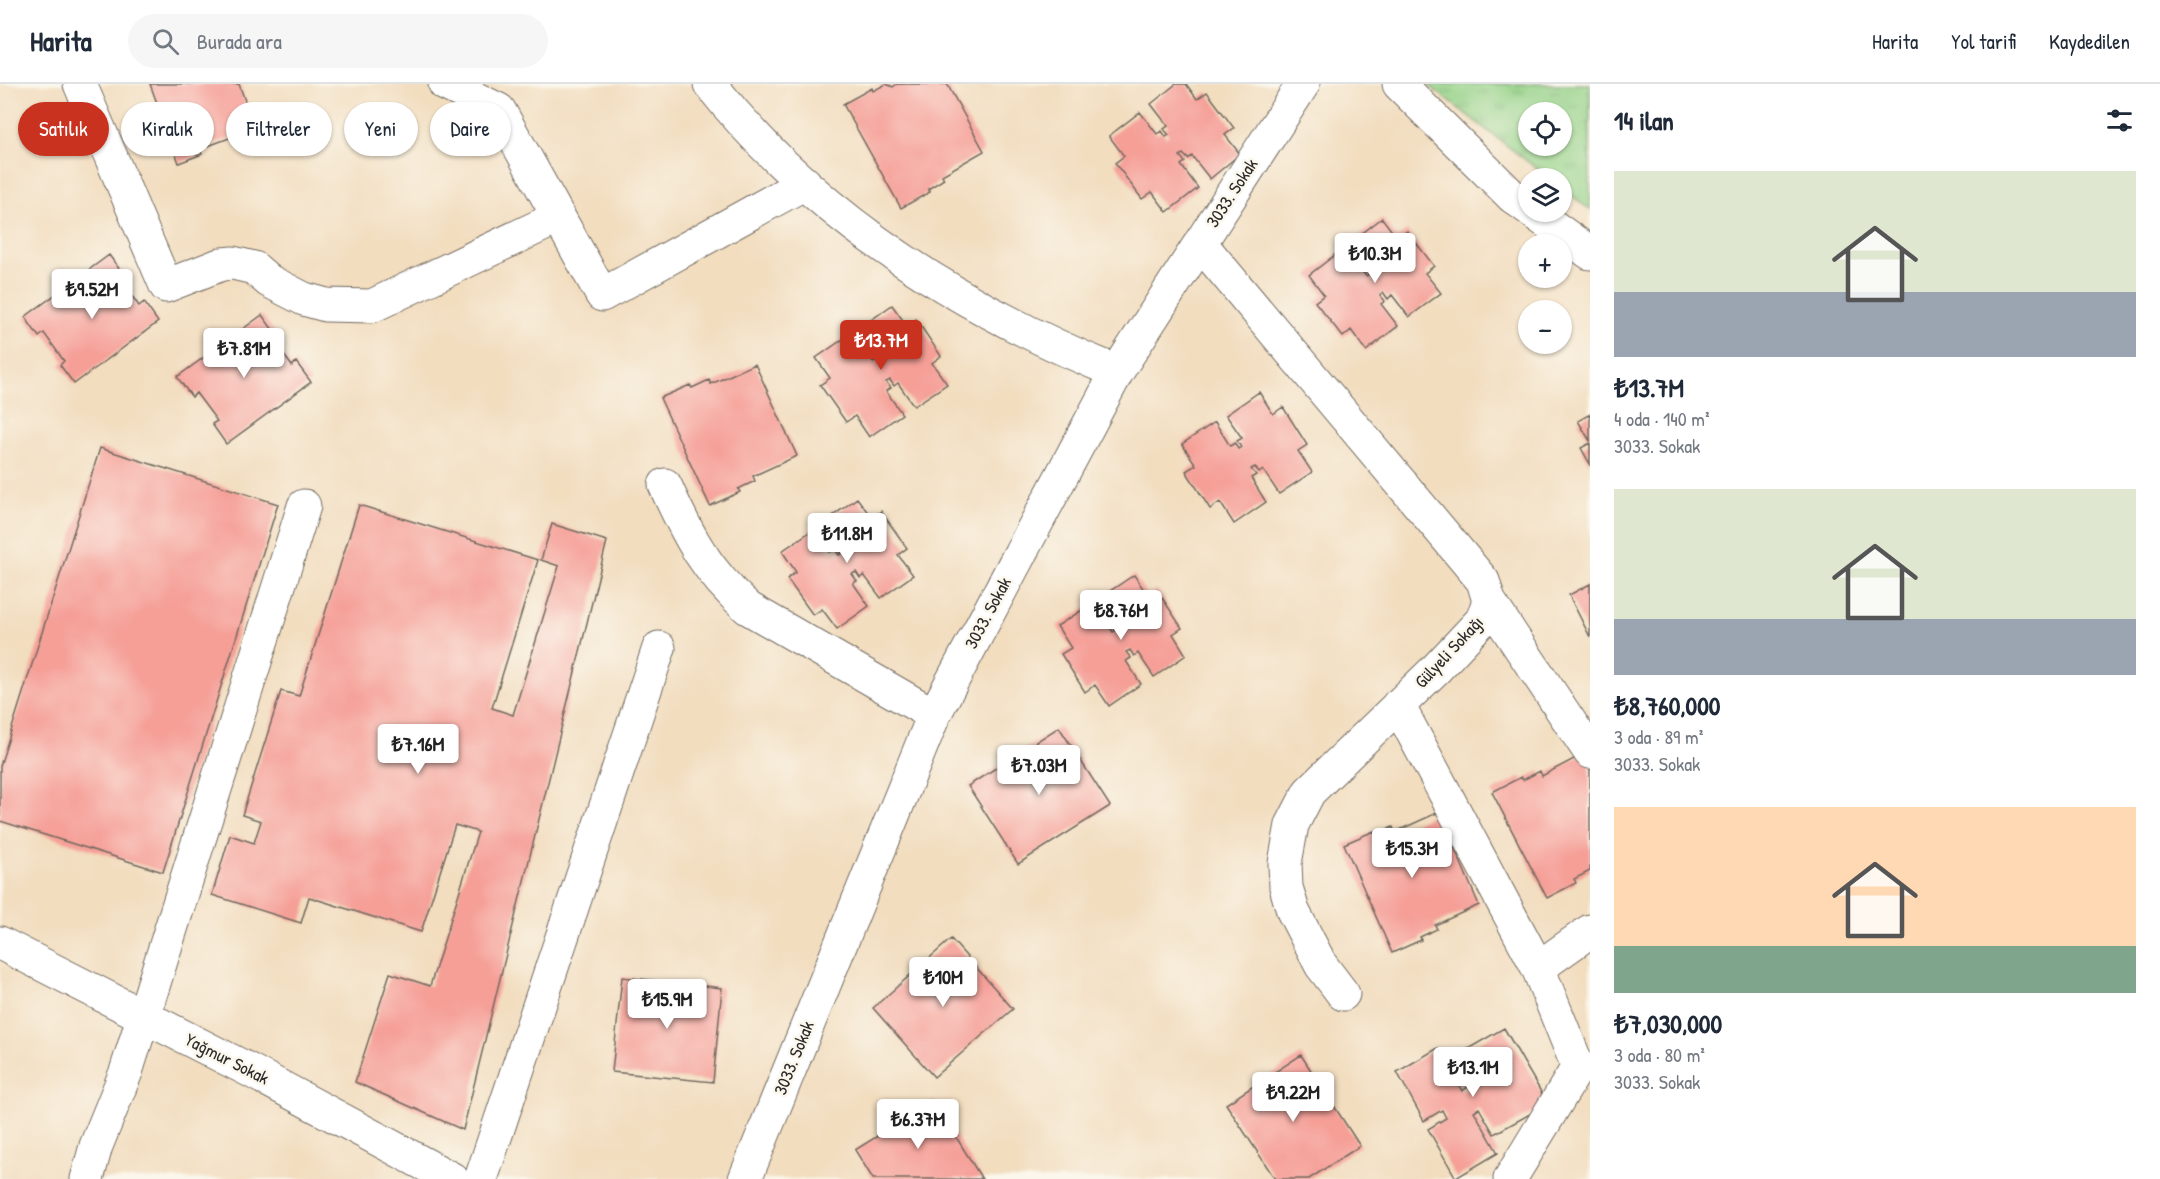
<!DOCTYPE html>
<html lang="tr">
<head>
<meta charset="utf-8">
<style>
	body { margin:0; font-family:"Patrick Hand",sans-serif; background:#f6f6f7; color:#1f2937; height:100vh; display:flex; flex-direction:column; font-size:22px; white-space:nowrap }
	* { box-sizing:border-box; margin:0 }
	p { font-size:20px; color:#747a83 }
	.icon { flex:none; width:33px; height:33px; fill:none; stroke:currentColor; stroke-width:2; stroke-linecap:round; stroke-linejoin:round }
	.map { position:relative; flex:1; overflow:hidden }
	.drawer { display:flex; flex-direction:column; background:#fff; width:570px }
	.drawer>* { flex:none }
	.banner { position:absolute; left:18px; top:18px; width:570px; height:54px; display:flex; gap:12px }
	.controls { position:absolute; left:1518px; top:18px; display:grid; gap:12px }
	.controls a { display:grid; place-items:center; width:54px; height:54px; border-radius:50%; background:#fff; box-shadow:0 2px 4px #0004; font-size:30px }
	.price { position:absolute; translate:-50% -51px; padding:0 14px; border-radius:6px; background:#fff; color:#222; font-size:20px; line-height:39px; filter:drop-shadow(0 2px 3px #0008) }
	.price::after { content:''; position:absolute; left:50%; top:36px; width:18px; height:14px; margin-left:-9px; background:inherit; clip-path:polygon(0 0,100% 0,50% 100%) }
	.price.selected { background:#c8321e; color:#fff }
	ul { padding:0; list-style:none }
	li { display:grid; align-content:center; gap:12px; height:318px; padding:0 24px }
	li span { display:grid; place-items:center; height:186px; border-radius:0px; color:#555 }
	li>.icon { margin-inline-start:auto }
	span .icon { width:108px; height:108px; fill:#fffc; stroke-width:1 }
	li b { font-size:26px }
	h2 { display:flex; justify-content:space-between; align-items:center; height:72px; padding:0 24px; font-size:26px }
	.tag { padding:0 21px; border-radius:27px; background:#fff; box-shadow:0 2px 4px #0004; font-size:21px; line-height:54px }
	.tag.selected { background:#c8321e; color:#fff }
	header { display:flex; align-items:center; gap:36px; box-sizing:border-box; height:84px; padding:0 30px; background:#fff; border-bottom:2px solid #e0e1e3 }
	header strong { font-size:28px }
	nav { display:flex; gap:33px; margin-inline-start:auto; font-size:21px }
	.search { width:420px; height:54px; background:#f6f6f7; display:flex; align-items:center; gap:15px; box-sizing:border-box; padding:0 21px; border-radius:33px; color:#747a83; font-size:22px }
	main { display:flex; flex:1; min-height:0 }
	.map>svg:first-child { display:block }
</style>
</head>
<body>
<header>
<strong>Harita</strong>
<div class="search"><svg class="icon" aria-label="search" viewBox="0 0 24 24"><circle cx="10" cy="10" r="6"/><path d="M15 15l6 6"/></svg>Burada ara</div>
<nav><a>Harita</a><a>Yol tarifi</a><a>Kaydedilen</a></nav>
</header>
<main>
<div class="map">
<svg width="1590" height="1095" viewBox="0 0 1590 1095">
	<defs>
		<pattern id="park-tufts" width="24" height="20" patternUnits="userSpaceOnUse" patternTransform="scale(1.5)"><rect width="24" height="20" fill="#94d288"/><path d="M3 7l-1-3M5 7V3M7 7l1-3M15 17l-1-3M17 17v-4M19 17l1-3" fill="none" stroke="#80b476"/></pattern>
	</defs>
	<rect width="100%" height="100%" fill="#fbf7ec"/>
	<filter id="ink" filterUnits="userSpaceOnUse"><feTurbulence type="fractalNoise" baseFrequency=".0167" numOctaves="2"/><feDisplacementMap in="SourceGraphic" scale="12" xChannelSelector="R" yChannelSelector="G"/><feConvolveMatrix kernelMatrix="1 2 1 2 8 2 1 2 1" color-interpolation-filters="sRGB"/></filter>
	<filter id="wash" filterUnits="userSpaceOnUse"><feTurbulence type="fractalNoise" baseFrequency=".008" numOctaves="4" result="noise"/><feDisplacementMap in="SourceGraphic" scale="24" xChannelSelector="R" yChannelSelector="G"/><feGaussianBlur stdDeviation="1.35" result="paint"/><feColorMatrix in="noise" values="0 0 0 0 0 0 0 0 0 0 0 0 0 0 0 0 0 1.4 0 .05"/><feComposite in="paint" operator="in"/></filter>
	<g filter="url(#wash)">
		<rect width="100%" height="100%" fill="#f2ddbf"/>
		<path fill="url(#park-tufts)" stroke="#607e5a" stroke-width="1.5" fill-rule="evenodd" d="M1427,0H1590V126L1562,104V94H1549ZM1528,28H1562V62H1528Z"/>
		<g id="blocks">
			<path fill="#f59f97" d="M150,0H239L257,50L234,59L232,53L200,65L202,70L179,79Z
				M886,0L893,3L897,0H947L984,67L942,91L944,95L928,105L930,108L901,124L843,20L872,4L873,7Z
				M1176,0H1186L1197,15L1207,8L1234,44L1225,51L1240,70L1210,95L1192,72L1188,75L1183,70L1180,72L1185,78L1181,81L1198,104L1167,128L1152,108L1142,115L1115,79L1124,72L1109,52L1140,28L1157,50L1162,47L1166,53L1169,51L1164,45L1168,42L1151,20Z
				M1382,134L1397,154L1407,147L1434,182L1425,189L1441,209L1409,233L1392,211L1388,215L1383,208L1380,211L1385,217L1381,220L1398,242L1366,267L1351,246L1343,253L1315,218L1324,211L1309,191L1340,167L1357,189L1361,186L1366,192L1369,190L1364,184L1368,181L1351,158Z
				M109,171L123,190L119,194L139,222L144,218L158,238L74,300L60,281L64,277L44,249L39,253L25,233Z
				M892,221L907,242L916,235L941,272L932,279L947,300L914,322L898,299L894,302L890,296L886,298L891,304L886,307L902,330L869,353L855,332L846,338L820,301L830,294L816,274L849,251L865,275L869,272L873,278L876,276L872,270L876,267L860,244Z
				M262,231L276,250L271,254L292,282L296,278L311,298L226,360L212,340L217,337L196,309L192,313L177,293Z
				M755,280L797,372L753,392L755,397L738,405L740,408L710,422L660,314L690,301L692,304L709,296L711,300Z
				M1259,308L1273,330L1283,323L1307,361L1298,367L1312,388L1279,410L1263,386L1259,389L1255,383L1251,385L1256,391L1251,394L1266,418L1234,440L1220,418L1210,425L1186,387L1196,381L1182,360L1215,338L1230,362L1235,359L1238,365L1241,363L1237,357L1242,354L1226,331Z
				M1590,330V357L1578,337Z
				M1590,359V380L1581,364Z
				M100,364L278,420L163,788L0,737V682Z
				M857,414L872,434L881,427L907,464L898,471L913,491L881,514L864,491L860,494L856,488L852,490L857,497L853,499L869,522L837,545L822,525L813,531L787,495L796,488L782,467L814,445L830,468L835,465L839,471L842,469L837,463L842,460L826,437Z
				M359,421L538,476L492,624L513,631L559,482L541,476L552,440L607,457L463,1046L355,998L390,889L430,902L478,748L455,741L421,848L309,813L301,839L212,811L230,751L254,759L261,737L242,731L281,607L299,612Z
				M1134,491L1148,512L1157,506L1182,544L1173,550L1186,571L1154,593L1138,569L1134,572L1130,566L1126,568L1131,574L1126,577L1141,600L1109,622L1095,601L1085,608L1061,570L1071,564L1057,542L1090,521L1105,544L1109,542L1113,548L1116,546L1112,540L1117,537L1101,513Z
				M1590,500V553L1569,511Z
				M1059,643L1110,722L1018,780L968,702Z
				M1585,669L1590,679V787L1574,795L1576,799L1547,814L1492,708L1521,693L1523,696L1540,687L1542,692Z
				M1439,728L1479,821L1435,841L1437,845L1420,853L1421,856L1392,869L1344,760L1374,747L1375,750L1393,743L1395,748Z
				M951,855L1013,925L934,993L873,924Z
				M622,893L722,904L713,998L612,988Z
				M1504,944L1548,1020L1494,1050L1479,1024L1474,1027L1498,1069L1456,1094L1428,1045L1446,1034L1442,1026L1424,1037L1397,988L1438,964L1462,1007L1468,1003L1452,974Z
				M1301,971L1360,1062L1309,1095H1275L1226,1020Z
				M934,1017L982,1095H873L855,1066Z"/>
		</g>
	</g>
	<g filter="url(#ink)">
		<use href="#blocks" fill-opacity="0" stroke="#71695f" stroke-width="1.5"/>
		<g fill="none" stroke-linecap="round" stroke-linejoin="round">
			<g stroke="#71695f" stroke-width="35">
				<path id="minor" d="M80,0L166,202L222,180L233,179L254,184L269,197L304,215L326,221L372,222L559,133
					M445,0L499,26L602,211L805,99
					M710,0C815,133 962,225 1117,288
					M1399,0L1513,113L1528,124
					M1533,128L1590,169
					M1200,159L1483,497L1489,517L1482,536L1436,585L1309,708L1292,741L1285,779L1286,803L1293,827L1321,881L1343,910
					M665,401C688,452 706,487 748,524L934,631
					M1489,517L1590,668
					M1398,621L1538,884
					M0,859L251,987L452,1095
					M87,1095L96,1062L126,988L304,422
					M481,1095L659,564
					M745,1095L934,631L1117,288L1303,0
					M1510,1095L1578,983L1538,884L1590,847"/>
			</g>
			<use href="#minor" stroke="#fff" stroke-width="33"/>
		</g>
	</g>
	<g text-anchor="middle" stroke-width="5" stroke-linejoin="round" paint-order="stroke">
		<g font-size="18" fill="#2b2b2b" stroke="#fbf7ec">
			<text transform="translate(1232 109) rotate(-57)" y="6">3033. Sokak</text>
			<text transform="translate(988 529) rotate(-62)" y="6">3033. Sokak</text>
			<text transform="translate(1449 568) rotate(-47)" y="6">Gülyeli Sokağı</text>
			<text transform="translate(794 974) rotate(-68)" y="6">3033. Sokak</text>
			<text transform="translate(227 975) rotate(27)" y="6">Yağmur Sokak</text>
		</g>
	</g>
</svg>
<div class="controls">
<a><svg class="icon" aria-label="locate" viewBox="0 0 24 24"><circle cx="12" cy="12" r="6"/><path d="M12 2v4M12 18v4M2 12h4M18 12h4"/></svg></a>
<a><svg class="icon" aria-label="layers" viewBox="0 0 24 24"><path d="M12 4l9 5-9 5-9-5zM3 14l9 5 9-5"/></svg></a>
<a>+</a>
<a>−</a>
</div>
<b class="price" style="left:1375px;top:200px">₺10.3M</b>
<b class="price" style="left:92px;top:236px">₺9.52M</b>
<b class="price selected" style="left:881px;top:287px">₺13.7M</b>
<b class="price" style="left:244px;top:295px">₺7.81M</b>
<b class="price" style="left:847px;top:480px">₺11.8M</b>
<b class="price" style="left:1121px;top:557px">₺8.76M</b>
<b class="price" style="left:418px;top:691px">₺7.16M</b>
<b class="price" style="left:1039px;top:712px">₺7.03M</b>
<b class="price" style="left:1412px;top:795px">₺15.3M</b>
<b class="price" style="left:943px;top:924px">₺10M</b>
<b class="price" style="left:667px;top:946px">₺15.9M</b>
<b class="price" style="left:1473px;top:1014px">₺13.1M</b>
<b class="price" style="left:1293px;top:1039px">₺9.22M</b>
<b class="price" style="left:918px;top:1066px">₺6.37M</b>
<div class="banner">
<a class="tag selected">Satılık</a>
<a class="tag">Kiralık</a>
<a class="tag">Filtreler</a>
<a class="tag">Yeni</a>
<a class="tag">Daire</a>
</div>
</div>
<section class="drawer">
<h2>14 ilan<svg class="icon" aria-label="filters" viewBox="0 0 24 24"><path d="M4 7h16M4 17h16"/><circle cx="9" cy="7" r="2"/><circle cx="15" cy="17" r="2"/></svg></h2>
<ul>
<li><span style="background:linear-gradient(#dfe7d0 65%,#9aa5b1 0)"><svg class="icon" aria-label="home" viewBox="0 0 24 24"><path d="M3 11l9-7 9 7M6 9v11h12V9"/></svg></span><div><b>₺13.7M</b><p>4 oda · 140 m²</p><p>3033. Sokak</p></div></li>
<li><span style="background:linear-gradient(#dfe7d0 70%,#9aa5b1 0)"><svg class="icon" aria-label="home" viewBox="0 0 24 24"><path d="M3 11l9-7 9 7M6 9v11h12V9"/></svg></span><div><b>₺8,760,000</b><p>3 oda · 89 m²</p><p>3033. Sokak</p></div></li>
<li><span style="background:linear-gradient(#ffd9b3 75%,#7fa58c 0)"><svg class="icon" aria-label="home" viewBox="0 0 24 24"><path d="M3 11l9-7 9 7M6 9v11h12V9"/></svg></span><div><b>₺7,030,000</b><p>3 oda · 80 m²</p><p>3033. Sokak</p></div></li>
</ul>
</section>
</main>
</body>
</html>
